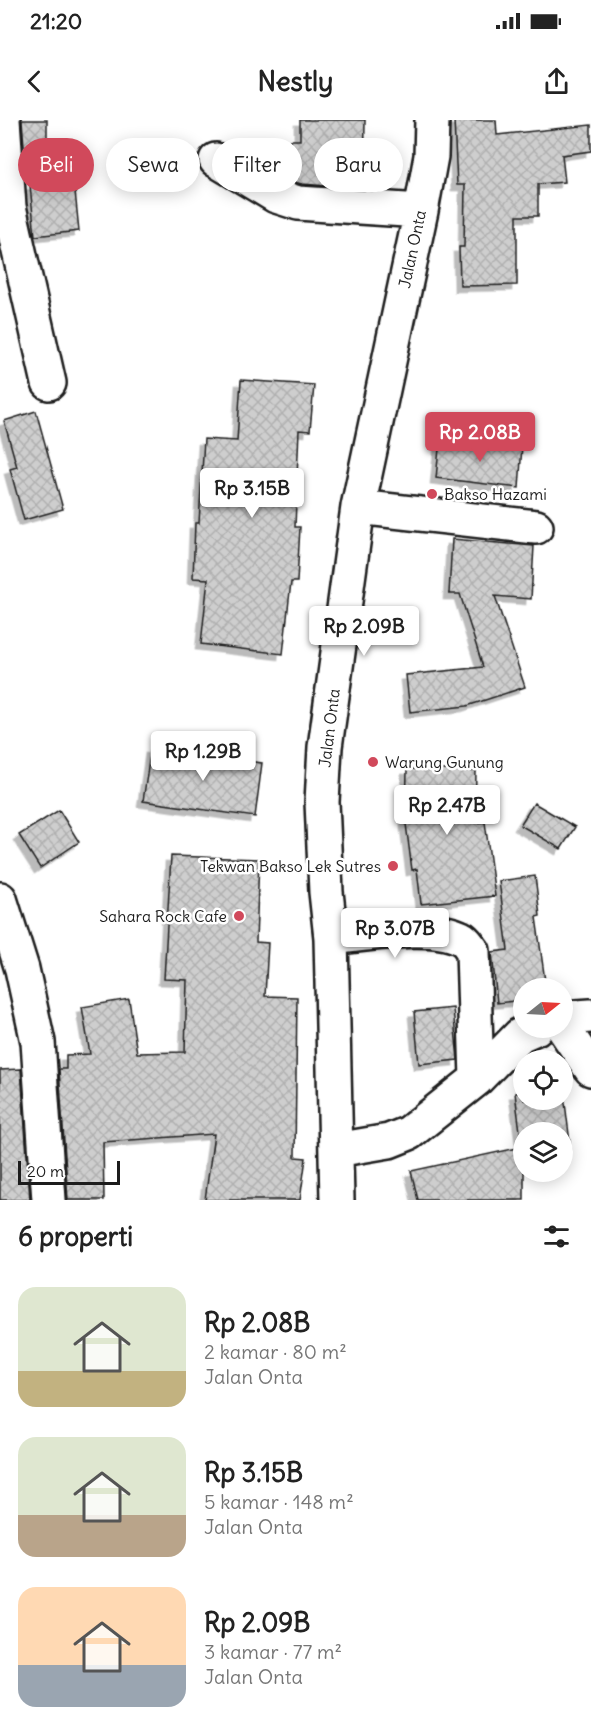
<!DOCTYPE html>
<html lang="id">
<head>
<meta charset="utf-8">
<style>
	body { margin:0; font-family:Delius,sans-serif; background:#f2f2f2; color:#222; height:100vh; display:flex; flex-direction:column; font-size:22px; white-space:nowrap }
	* { box-sizing:border-box; margin:0 }
	p { font-size:20px; color:#767676 }
	.icon { flex:none; width:33px; height:33px; fill:none; stroke:currentColor; stroke-width:2; stroke-linecap:round; stroke-linejoin:round }
	.map { position:relative; height:1080px; overflow:hidden }
	.drawer { display:flex; flex-direction:column; background:#fff; flex:1 }
	.drawer>* { flex:none }
	.banner { position:absolute; left:18px; top:18px; width:555px; height:54px; display:flex; gap:12px }
	.needle { width:39px; rotate:72deg }
	.buttons { position:absolute; left:513px; top:858px; display:grid; gap:12px }
	.buttons a { display:grid; place-items:center; width:60px; height:60px; border-radius:50%; background:#fff; box-shadow:0 3px 15px #0003; font-size:30px }
	.scale { position:absolute; left:18px; bottom:15px; width:102px; box-sizing:border-box; padding-left:6px; border:3px solid #1c1c1c; border-top:0; font-size:16px; line-height:21px; white-space:nowrap; color:#1c1c1c; -webkit-text-stroke:4px #fff; paint-order:stroke }
	.price { position:absolute; translate:-50% -51px; padding:0 14px; border-radius:6px; background:#fff; color:#222; font-size:20px; line-height:39px; filter:drop-shadow(0 2px 3px #0008) }
	.price::after { content:''; position:absolute; left:50%; top:36px; width:18px; height:14px; margin-left:-9px; background:inherit; clip-path:polygon(0 0,100% 0,50% 100%) }
	.price.selected { background:#d1495b; color:#fff }
	ul { padding:0; list-style:none }
	li { display:flex; align-items:center; gap:18px; height:150px; padding:0 18px }
	li span { display:grid; place-items:center; flex:none; width:168px; height:120px; border-radius:18px; color:#555 }
	li>.icon { margin-inline-start:auto }
	span .icon { width:72px; height:72px; fill:#fffc; stroke-width:1 }
	li b { font-size:26px }
	h2 { display:flex; justify-content:space-between; align-items:center; height:72px; padding:0 18px; font-size:26px }
	.chip { padding:0 21px; border-radius:27px; background:#fff; box-shadow:0 3px 15px #0003; font-size:21px; line-height:54px }
	.chip.selected { background:#d1495b; color:#fff }
	.status { display:flex; justify-content:space-between; align-items:center; height:42px; padding:0 30px; background:#fff; direction:ltr }
	.status svg { height:16px; fill:currentColor }
	header { display:flex; justify-content:space-between; align-items:center; height:78px; padding:0 18px; background:#fff; font-size:27px; font-weight:800 }
	.map>svg:first-child { display:block }
</style>
</head>
<body>
<div class="status"><b>21:20</b><svg viewBox="0 0 49 12"><path d="M0 12V9h3v3zM5 12V6h3v6zM10 12V3h3v9zM15 12V0h3v12zM26 1h20v11H26zM47 4h2v5h-2z"/></svg></div>
<header><svg class="icon" aria-label="back" viewBox="0 0 24 24"><path d="M15 5l-7 7 7 7"/></svg>Nestly<svg class="icon" aria-label="share" viewBox="0 0 24 24"><path d="M12 15V3M7 8l5-5 5 5M5 13v7h14v-7"/></svg></header>
<div class="map">
<svg width="591" height="1080" viewBox="0 0 591 1080">
	<defs>
		<pattern id="building-cross-hatch" width="8" height="8" patternUnits="userSpaceOnUse" patternTransform="scale(1.5)"><rect width="8" height="8" fill="#cecece"/><path d="M0 0l8 8M0 8l8-8" fill="none" stroke="#b0b0b0"/></pattern>
		<filter id="shadow"><feDropShadow dx="-5.5" dy="5.5" stdDeviation="0" flood-color="#0004"/></filter>
	</defs>
	<rect width="100%" height="100%" fill="#fff"/>
	<filter id="ink" filterUnits="userSpaceOnUse"><feTurbulence type="fractalNoise" baseFrequency=".0167" numOctaves="2"/><feDisplacementMap in="SourceGraphic" scale="12" xChannelSelector="R" yChannelSelector="G"/><feConvolveMatrix kernelMatrix="1 2 1 2 8 2 1 2 1" color-interpolation-filters="sRGB"/></filter>
	<g filter="url(#ink)">
		<path fill="url(#building-cross-hatch)" stroke="#1c1c1c" stroke-width="1.5" filter="url(#shadow)" d="M22,0H47V26H24Z
			M300,0H365L364,69L302,64L290,61L291,20H300Z
			M454,0H496L497,15L591,5V31L562,35L565,62L538,64V96H517V165L460,166L459,127H464L465,65H457Z
			M74,61L79,111L35,116L30,65Z
			M241,260L314,265L310,311L299,310L295,407H300L297,462H291L283,534L201,524L208,459L193,458L195,403H199L204,319L237,321Z
			M36,291L63,389L24,400L10,349L17,347L4,301Z
			M440,319L522,326L519,368L436,358Z
			M452,419L534,426L531,479L495,476L525,567L467,586L410,592L406,555L483,547L460,474H449Z
			M151,628L262,643L255,697L143,681Z
			M407,649L476,651L475,703L485,702L495,776L421,784L417,749L412,750L406,704Z
			M534,683L575,707L561,729L520,705Z
			M59,690L79,722L40,748L19,715Z
			M171,736L259,739L256,822L268,823L265,876L297,877L295,1037L306,1038L300,1080H205L214,1014L103,1022L104,1080H68L59,949H66V935L90,934L82,887L129,879L137,933L185,932L187,860L164,859Z
			M535,756L540,796L536,797L546,868H524V880L497,883L492,832L508,830L499,761Z
			M453,888L458,940L419,944L414,892Z
			M21,949L30,1080H0V950Z
			M563,967L571,1030L562,1031V1012H524V1080H418L411,1051L522,1027L515,973L524,972V980H562Z"/>
		<g fill="none" stroke-linecap="round" stroke-linejoin="round">
			<g stroke="#1c1c1c" stroke-width="38">
				<path id="minor" d="M3,0L9,87L49,263
					M216,40L276,76L298,83L421,91
					M358,387L536,407
					M0,779L22,849L38,922L49,1080
					M331,818C366,815 430,802 461,818C466,820 469,826 473,831L477,959
					M562,898L591,896
					M562,906L591,949
					M336,1030L389,1021L409,1013L477,959L520,915L536,908
					M337,1080L331,818L326,772L322,682L325,627L358,387L421,91L431,36L432,0"/>
			</g>
			<use href="#minor" stroke="#fff" stroke-width="33"/>
		</g>
	</g>
	<g fill="#d1495b" stroke="#fff" stroke-width="2">
		<circle cx="432" cy="374" r="6"/>
		<circle cx="373" cy="642" r="6"/>
		<circle cx="393" cy="746" r="6"/>
		<circle cx="239" cy="796" r="6"/>
	</g>
	<g text-anchor="middle" stroke-width="5" stroke-linejoin="round" paint-order="stroke">
		<g font-size="16" fill="#1c1c1c" stroke="#fff">
			<text transform="translate(412 129) rotate(-78)" y="6">Jalan Onta</text>
			<text transform="translate(329 608) rotate(-83)" y="6">Jalan Onta</text>
		</g>
		<g font-size="16" fill="#1c1c1c" stroke="#fff" text-anchor="start">
			<text x="444" y="380">Bakso Hazami</text>
			<text x="385" y="648">Warung Gunung</text>
			<text x="381" y="752" text-anchor="end">Tekwan Bakso Lek Sutres</text>
			<text x="227" y="802" text-anchor="end">Sahara Rock Cafe</text>
		</g>
	</g>
</svg>
<div class="buttons">
<a><svg class="needle" viewBox="-14 -14 28 28"><path d="M0-13l5 13h-10z" fill="#e53935"/><path d="M0 13l5-13h-10z" fill="#767676"/></svg></a>
<a><svg class="icon" aria-label="locate" viewBox="0 0 24 24"><circle cx="12" cy="12" r="6"/><path d="M12 2v4M12 18v4M2 12h4M18 12h4"/></svg></a>
<a><svg class="icon" aria-label="layers" viewBox="0 0 24 24"><path d="M12 4l9 5-9 5-9-5zM3 14l9 5 9-5"/></svg></a>
</div>
<div class="scale">20 m</div>
<b class="price selected" style="left:480px;top:343px">Rp 2.08B</b>
<b class="price" style="left:252px;top:399px">Rp 3.15B</b>
<b class="price" style="left:364px;top:537px">Rp 2.09B</b>
<b class="price" style="left:203px;top:662px">Rp 1.29B</b>
<b class="price" style="left:447px;top:716px">Rp 2.47B</b>
<b class="price" style="left:395px;top:839px">Rp 3.07B</b>
<div class="banner">
<a class="chip selected">Beli</a>
<a class="chip">Sewa</a>
<a class="chip">Filter</a>
<a class="chip">Baru</a>
</div>
</div>
<section class="drawer">
<h2>6 properti<svg class="icon" aria-label="filters" viewBox="0 0 24 24"><path d="M4 7h16M4 17h16"/><circle cx="9" cy="7" r="2"/><circle cx="15" cy="17" r="2"/></svg></h2>
<ul>
<li><span style="background:linear-gradient(#dfe7d0 70%,#c2b280 0)"><svg class="icon" aria-label="home" viewBox="0 0 24 24"><path d="M3 11l9-7 9 7M6 9v11h12V9"/></svg></span><div><b>Rp 2.08B</b><p>2 kamar · 80 m²</p><p>Jalan Onta</p></div></li>
<li><span style="background:linear-gradient(#dfe7d0 65%,#b9a48a 0)"><svg class="icon" aria-label="home" viewBox="0 0 24 24"><path d="M3 11l9-7 9 7M6 9v11h12V9"/></svg></span><div><b>Rp 3.15B</b><p>5 kamar · 148 m²</p><p>Jalan Onta</p></div></li>
<li><span style="background:linear-gradient(#ffd9b3 65%,#9aa5b1 0)"><svg class="icon" aria-label="home" viewBox="0 0 24 24"><path d="M3 11l9-7 9 7M6 9v11h12V9"/></svg></span><div><b>Rp 2.09B</b><p>3 kamar · 77 m²</p><p>Jalan Onta</p></div></li>
</ul>
</section>
</body>
</html>
